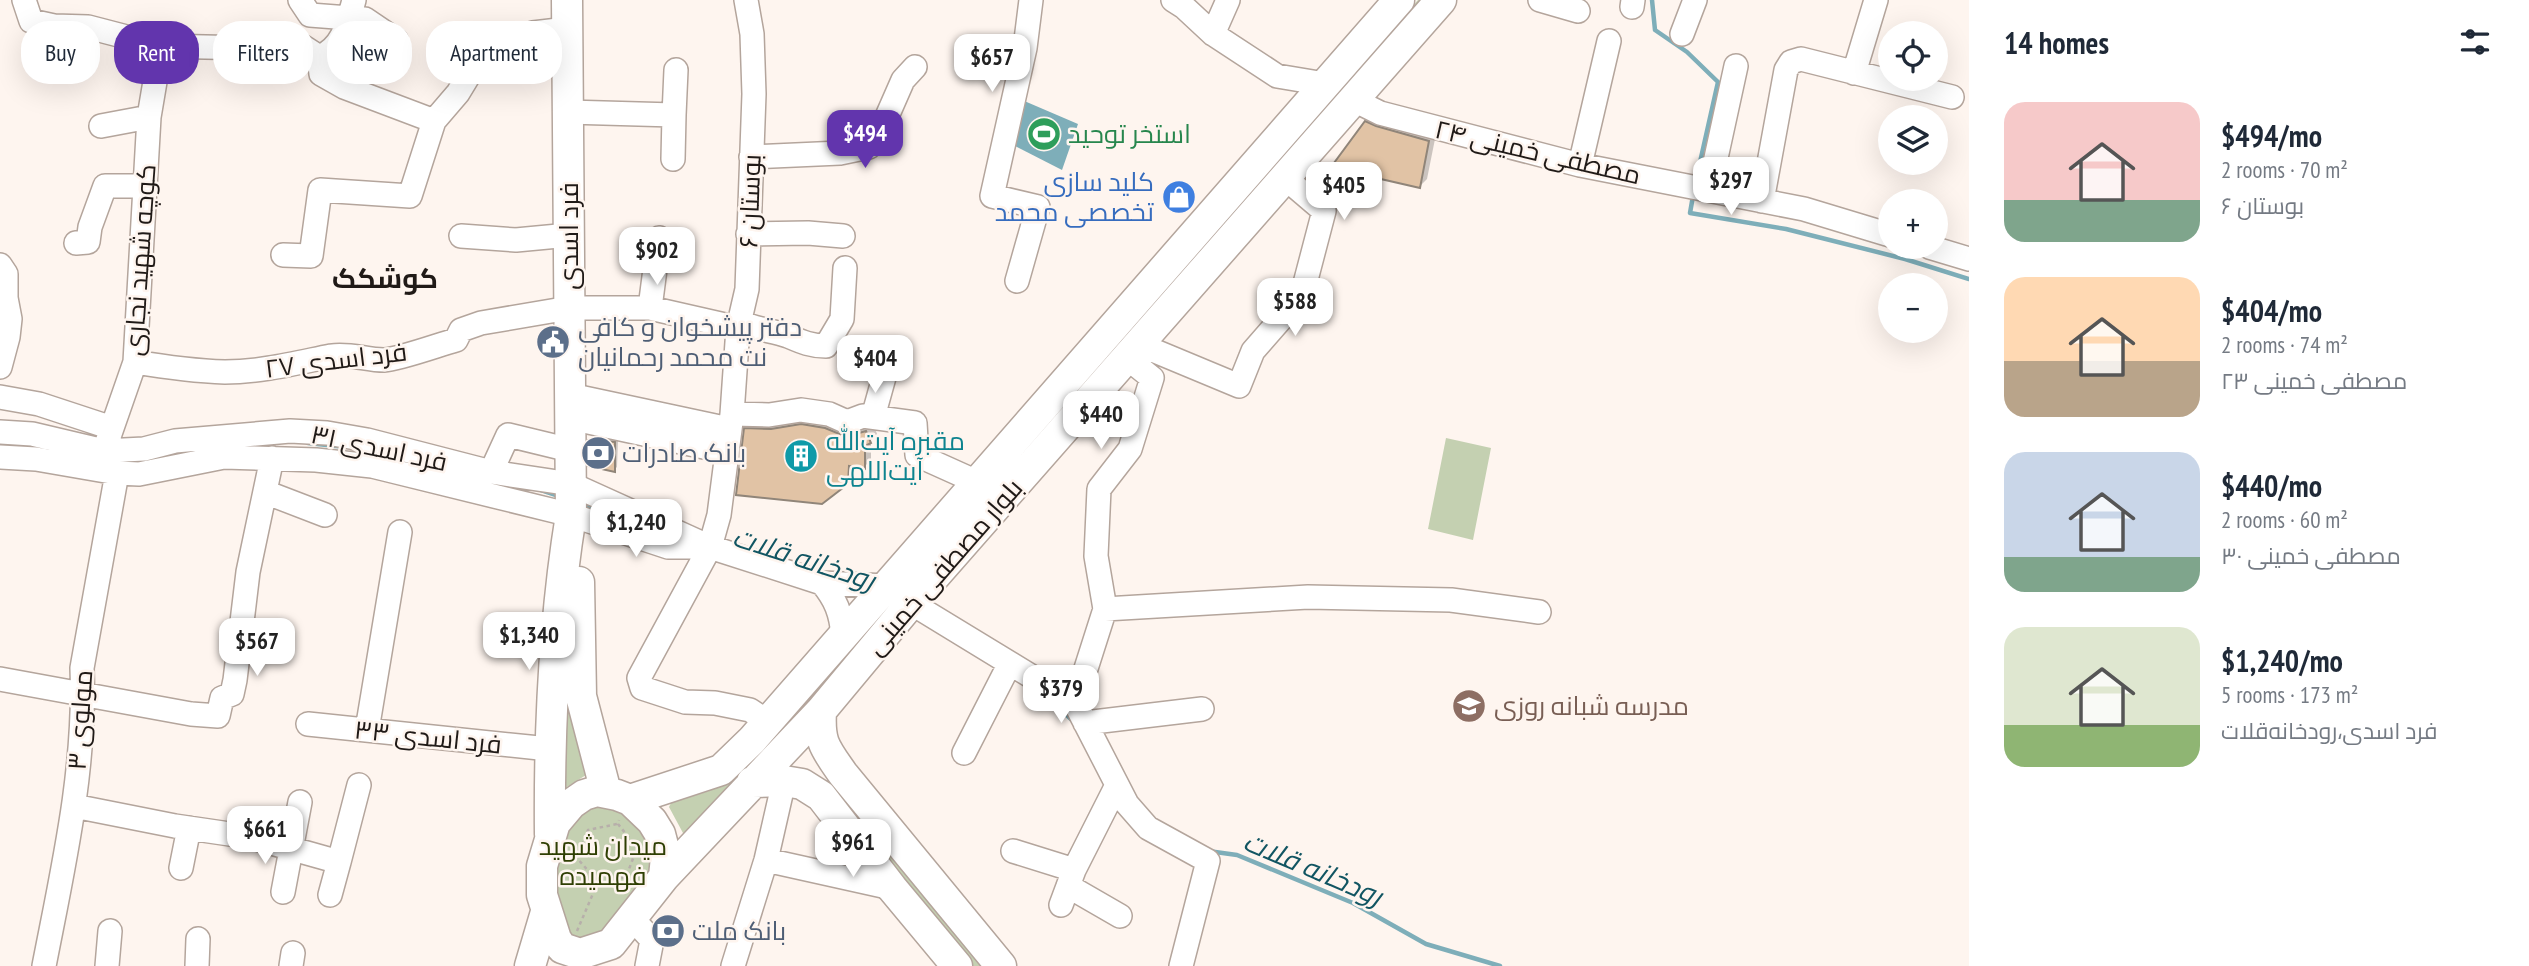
<!DOCTYPE html>
<html lang="en">
<head>
<meta charset="utf-8">
<style>
	body { margin:0; font-family:"PT Sans Narrow",Cairo,sans-serif; background:#f2f2f3; color:#1f2937; height:100vh; display:flex; flex-direction:column; font-size:26px; white-space:nowrap }
	* { box-sizing:border-box; margin:0 }
	p { font-size:23px; color:#747a83 }
	.icon { flex:none; width:38px; height:38px; fill:none; stroke:currentColor; stroke-width:2; stroke-linecap:round; stroke-linejoin:round }
	.map { position:relative; flex:1; overflow:hidden }
	.panel { display:flex; flex-direction:column; background:#fff; width:560px }
	.panel>* { flex:none }
	.guide { position:absolute; left:21px; top:21px; width:665px; height:63px; display:flex; gap:14px }
	.tools { position:absolute; left:1878px; top:21px; display:grid; gap:14px }
	.tools a { display:grid; place-items:center; width:70px; height:70px; border-radius:50%; background:#fff; box-shadow:0 7px 28px #0002; font-size:35px }
	.price { position:absolute; translate:-50% -60px; padding:0 16px; border-radius:14px; background:#fff; color:#222; font-size:23px; line-height:46px; filter:drop-shadow(0 2px 4px #0008) }
	.price::after { content:''; position:absolute; left:50%; top:42px; width:21px; height:16px; margin-left:-10px; background:inherit; clip-path:polygon(0 0,100% 0,50% 100%) }
	.price.active { background:#6235ad; color:#fff }
	ul { padding:0; list-style:none }
	li { display:flex; align-items:center; gap:21px; height:175px; padding:0 35px }
	li span { display:grid; place-items:center; flex:none; width:196px; height:140px; border-radius:21px; color:#555 }
	li>.icon { margin-inline-start:auto }
	span .icon { width:84px; height:84px; fill:#fffc; stroke-width:1 }
	li b { font-size:30px }
	h2 { display:flex; justify-content:space-between; align-items:center; height:84px; padding:0 35px; font-size:30px }
	.chip { padding:0 24px; border-radius:28px; background:#fff; box-shadow:0 7px 28px #0002; font-size:24px; line-height:63px }
	.chip.active { background:#6235ad; color:#fff }
	main { display:flex; flex:1; min-height:0 }
	.map>svg:first-child { display:block }
</style>
</head>
<body>
<main>
<div class="map">
<svg width="1969" height="966" viewBox="0 0 1969 966">
	<rect width="100%" height="100%" fill="#fef5ef"/>
	<path fill="#c4d0b1" d="M1418,0H1430L1283,167L1275,160Z
		M1242,200L1250,207L692,835L683,833L669,807L671,803L709,791L729,779Z
		M1446,438L1491,448L1473,540L1428,529Z
		M566,690L591,772L565,788Z
		M837,791L982,966H964L829,797Z
		M598,805C629,806 639,828 654,850L652,877L598,939L572,941L557,917L555,874L561,832L588,808Z"/>
	<path fill="#7eaeb9" d="M1022,100L1078,124L1062,170L1011,144Z"/>
	<path fill="#0003" d="M1373,115L1436,134L1427,179L1420,186L1366,122Z
		M809,418L874,425L877,434L871,440V460L864,467L855,466L854,475L846,482L746,429L753,422Z
		M593,438L618,440L617,467L614,470L590,441Z
		M666,918L684,924L682,937L679,940L662,921Z"/>
	<g fill="none" stroke-linecap="round" stroke-linejoin="round">
		<path stroke="#7eaeb9" stroke-width="4.5" d="M1652,0L1655,30L1687,52L1718,82L1696,180
			M1693,196L1690,213L1786,229L1905,259L1969,279
			M308,443L345,447
			M122,461L130,462L199,450
			M425,466L457,475
			M541,490L559,496
			M581,504L618,518
			M1055,704L1072,720
			M1208,851L1237,855L1353,903L1426,944L1500,966"/>
	</g>
	<path fill="#e1c3a5" stroke="#908579" stroke-width="2" d="M1365,121L1376,126L1429,141L1420,188L1346,171L1334,163Z
		M801,424L825,428L842,435H852L866,431L871,443L865,446V469L849,466L848,484L822,504L736,495L744,428L771,429Z
		M588,440L615,442V472L588,466Z
		M661,920L682,927L679,942L666,938L658,925Z"/>
	<g fill="none" stroke-linecap="round" stroke-linejoin="round">
		<g stroke="#b4a59c" stroke-width="26">
			<path id="minor" d="M24,0L31,21L54,26L88,27L161,46L250,48L282,44L302,46L319,57C343,48 348,22 354,0
				M300,0L310,15L349,18L359,24L365,19L396,40
				M746,0L752,34L754,94L747,289L738,328L732,414L719,515L710,547L639,678L642,688L685,702L715,703L750,710L768,722
				M1173,0L1184,7L1213,34L1277,76L1325,84
				M1540,0L1578,11
				M1632,7L1633,0
				M1213,34L1228,0
				M1682,34L1695,0
				M319,57L321,74L344,87L434,121
				M1854,73L1876,0
				M1352,99L1380,113L1580,165L1804,209L1890,235
				M568,112L674,115L673,159
				M674,115L676,70
				M101,126L149,117
				M751,157L840,153L869,147L885,121L903,80L915,67
				M1580,165L1609,41
				M1709,190L1736,66
				M1762,201L1786,70L1791,62L1801,59L1952,97
				M748,234L808,233L843,236
				M461,236L516,240L569,235
				M76,243L88,242L90,227L105,186H145
				M1929,247L1969,259
				M283,255L311,256L320,190L410,196L434,121L458,93L475,65L512,47L533,33L567,29
				M0,265L6,274V298L10,319L8,337L0,367
				M1017,281L1038,207L992,196L1025,48L1031,0
				M650,308L659,238
				M739,321C755,330 772,330 788,336C802,342 811,346 826,346L842,319L845,268
				M1138,344L1239,386L1253,351L1302,295L1324,211L1284,177
				M135,362C165,367 195,371 225,372C261,372 296,363 331,356C350,353 366,360 384,360C400,359 438,345 456,340L461,330L481,323L569,308H650L738,328
				M570,395L729,429
				M0,397L39,404L112,428
				M732,414L769,415L801,410L829,414L847,422L863,416L915,423L917,455L977,482
				M873,417L891,352
				M570,418L727,452
				M0,432L32,434L104,451L144,449L175,441L290,431L327,433L367,440L491,472L571,484L710,547L822,583L887,586
				M0,457L36,459L117,473L139,474L224,457L316,460L372,466L571,515L668,547H703
				M102,463L104,451L135,362L149,117L161,46
				M491,472L508,435L570,450
				M265,492L325,515
				M822,583C836,600 841,613 843,635
				M911,603L1075,703L1127,804L1148,828L1208,861L1181,966
				M1105,609L1308,597L1451,600L1539,612
				M0,679L191,714L218,716L222,698L232,694L235,680L248,572L272,458
				M1075,703L1105,609L1096,556L1099,489L1130,449L1152,378L1126,357
				M1085,723L1202,709
				M308,724L549,749
				M367,730L400,532
				M964,753L1009,665
				M74,806L175,826L250,837L339,862L330,895
				M1013,851L1074,870
				M766,860L892,888
				M339,862L359,785
				M181,868L189,828
				M1068,886L1120,916
				M283,892L300,802
				M1061,905L1074,870L1117,785
				M631,917L652,940L647,966
				M44,966C63,868 86,769 82,668L117,473
				M107,966L110,931
				M197,966L198,939
				M291,966L293,953
				M733,966L766,860L784,781"/>
		</g>
		<g stroke="#b4a59c" stroke-width="33">
			<path id="major" d="M579,582L581,696L606,792
				M821,711C819,743 825,748 843,774L1001,966
				M752,782L784,781L802,784L821,796L892,888L957,966
				M630,800L721,770L752,740L1399,0
				M550,834C549,727 554,620 571,515L567,0
				M664,877L666,857L660,834L652,821L630,800L617,795L597,791L584,795L571,804L555,823L542,866V895L556,939L562,948L580,954L611,944L664,877L821,711L911,603L1441,0
				M530,966L546,912"/>
		</g>
		<path stroke="#b7afaa" stroke-width="2.5" stroke-dasharray="3.5 3.5" stroke-linecap="butt" d="M577,858L588,830L617,824
			M567,859L577,858L598,882
			M577,931L598,882L626,877L637,848L618,824L619,820"/>
		<use href="#minor" stroke="#fff" stroke-width="23"/>
		<use href="#major" stroke="#fff" stroke-width="30"/>
	</g>
	<defs>
		<g id="stadium-disc" transform="scale(1.75)"><circle r="9.5" fill="#2e9e5b" stroke="#fef5ef"/><path d="M0-5a6.5 5 0 1 0 0 10a6.5 5 0 1 0 0-10ZM-3.5-1.8h7v3.6h-7Z" fill="#fff"/></g>
		<g id="shop-disc" transform="scale(1.75)"><circle r="9.5" fill="#3f7fe0" stroke="#fef5ef"/><path d="M-5-2.5h2.3a2.7 3.5 0 0 1 5.4 0H5L5.5 6h-11ZM-1.5-2.5h3a1.5 2.3 0 0 0-3 0Z" fill="#fff"/></g>
		<g id="civic-disc" transform="scale(1.75)"><circle r="9.5" fill="#5c6f8a" stroke="#fef5ef"/><path d="M-.6-6.5H3V-4.5H.6V-3L4-1V1h2V6H-6V1h2V-1L-.6-3ZM-1.2 2.5V6h2.4V2.5Z" fill="#fff"/></g>
		<g id="bank-disc" transform="scale(1.75)"><circle r="9.5" fill="#5c6f8a" stroke="#fef5ef"/><path d="M-6-4H6V4H-6ZM0-2.3a2.3 2.3 0 1 0 0 4.6a2.3 2.3 0 1 0 0-4.6Z" fill="#fff"/></g>
		<g id="building-disc" transform="scale(1.75)"><circle r="9.5" fill="#0f9aa8" stroke="#fef5ef"/><path d="M-4-6H4V6H1V3H-1V6H-4ZM-2.5-4.3h1.7v1.8h-1.7ZM.8-4.3h1.7v1.8H.8ZM-2.5-1h1.7V.8h-1.7ZM.8-1h1.7V.8H.8Z" fill="#fff"/></g>
		<g id="school-disc" transform="scale(1.75)"><circle r="9.5" fill="#8d6e63" stroke="#fef5ef"/><path d="M0-5L7-2L0 1L-7-2ZM-4 1L0 2.5L4 1V4Q0 6-4 4Z" fill="#fff"/></g>
	</defs>
	<g fill-rule="evenodd">
		<use href="#stadium-disc" x="1044" y="134"/>
		<use href="#shop-disc" x="1179" y="197"/>
		<use href="#civic-disc" x="553" y="342"/>
		<use href="#bank-disc" x="598" y="453"/>
		<use href="#building-disc" x="801" y="456"/>
		<use href="#school-disc" x="1469" y="706"/>
		<use href="#bank-disc" x="668" y="931"/>
	</g>
	<g text-anchor="middle" stroke-width="5" stroke-linejoin="round" paint-order="stroke">
		<g font-size="26" fill="#27864d" stroke="#fef5ef" text-anchor="start">
			<text x="1068" y="143">استخر توحید</text>
		</g>
		<g font-size="26" fill="#201a17" stroke="#fef5ef">
			<text transform="translate(1538 152) rotate(13)" y="9">مصطفی خمینی ۲۴</text>
			<text transform="translate(750 201) rotate(-88)" y="9">بوستان ۶</text>
			<text transform="translate(569 236) rotate(-90)" y="9">فرد اسدی</text>
			<text transform="translate(140 260) rotate(-86)" y="9">کوچه شهید ‌نجاری</text>
			<text transform="translate(336 360) rotate(-7)" y="9">فرد اسدی ۲۷</text>
			<text transform="translate(379 448) rotate(12)" y="9">فرد اسدی ۳۱</text>
			<text transform="translate(944 567) rotate(-49)" y="9">بلوار مصطفی خمینی</text>
			<text transform="translate(80 720) rotate(-86)" y="9">مولوی ۳</text>
			<text transform="translate(428 737) rotate(6)" y="9">فرد اسدی ۳۳</text>
		</g>
		<g font-size="26" fill="#366cbe" stroke="#fef5ef" text-anchor="end">
			<text x="1154" y="191">کلید سازی<tspan x="1154" dy="30">تخصصی محمد</tspan></text>
		</g>
		<g font-size="26" fill="#4e5e75" stroke="#fef5ef" text-anchor="start">
			<text x="578" y="336">دفتر پیشخوان و کافی<tspan x="578" dy="30">نت محمد رحمانیان</tspan></text>
			<text x="622" y="462">بانک صادرات</text>
			<text x="692" y="940">بانک ملت</text>
		</g>
		<g font-size="26" fill="#0d838f" stroke="#fef5ef" text-anchor="start">
			<text x="826" y="450">مقبره آیت‌الله<tspan x="826" dy="30">آیت‌اللهی</tspan></text>
		</g>
		<g font-size="26" fill="#785e54" stroke="#fef5ef" text-anchor="start">
			<text x="1494" y="715">مدرسه شبانه روزی</text>
		</g>
		<g font-size="26" fill="#2f3f03" stroke="#fef5ef">
			<text x="603" y="855">میدان شهید<tspan x="603" dy="30">فهمیده</tspan></text>
		</g>
		<g font-size="28" font-weight="bold" fill="#201a17" stroke="#fef5ef">
			<text x="385" y="288">کوشکک</text>
		</g>
		<g font-size="28" font-style="italic" fill="#115562" stroke="#fef5ef">
			<text transform="translate(804 558) rotate(18)" y="10">رودخانه قلات</text>
			<text transform="translate(1313 868) rotate(23)" y="10">رودخانه قلات</text>
		</g>
	</g>
</svg>
<div class="tools">
<a><svg class="icon" aria-label="locate" viewBox="0 0 24 24"><circle cx="12" cy="12" r="6"/><path d="M12 2v4M12 18v4M2 12h4M18 12h4"/></svg></a>
<a><svg class="icon" aria-label="layers" viewBox="0 0 24 24"><path d="M12 4l9 5-9 5-9-5zM3 14l9 5 9-5"/></svg></a>
<a>+</a>
<a>−</a>
</div>
<b class="price" style="left:992px;top:94px">$657</b>
<b class="price active" style="left:865px;top:170px">$494</b>
<b class="price" style="left:1731px;top:217px">$297</b>
<b class="price" style="left:1344px;top:222px">$405</b>
<b class="price" style="left:657px;top:287px">$902</b>
<b class="price" style="left:1295px;top:338px">$588</b>
<b class="price" style="left:875px;top:395px">$404</b>
<b class="price" style="left:1101px;top:451px">$440</b>
<b class="price" style="left:636px;top:559px">$1,240</b>
<b class="price" style="left:529px;top:672px">$1,340</b>
<b class="price" style="left:257px;top:678px">$567</b>
<b class="price" style="left:1061px;top:725px">$379</b>
<b class="price" style="left:265px;top:866px">$661</b>
<b class="price" style="left:853px;top:879px">$961</b>
<div class="guide">
<a class="chip">Buy</a>
<a class="chip active">Rent</a>
<a class="chip">Filters</a>
<a class="chip">New</a>
<a class="chip">Apartment</a>
</div>
</div>
<section class="panel">
<h2>14 homes<svg class="icon" aria-label="filters" viewBox="0 0 24 24"><path d="M4 7h16M4 17h16"/><circle cx="9" cy="7" r="2"/><circle cx="15" cy="17" r="2"/></svg></h2>
<ul>
<li><span style="background:linear-gradient(#f6c9c9 70%,#7fa58c 0)"><svg class="icon" aria-label="home" viewBox="0 0 24 24"><path d="M3 11l9-7 9 7M6 9v11h12V9"/></svg></span><div><b>$494/mo</b><p>2 rooms · 70 m²</p><p>بوستان ۶</p></div></li>
<li><span style="background:linear-gradient(#ffd9b3 60%,#b9a48a 0)"><svg class="icon" aria-label="home" viewBox="0 0 24 24"><path d="M3 11l9-7 9 7M6 9v11h12V9"/></svg></span><div><b>$404/mo</b><p>2 rooms · 74 m²</p><p>مصطفی خمینی ۲۳</p></div></li>
<li><span style="background:linear-gradient(#c9d6e8 75%,#7fa58c 0)"><svg class="icon" aria-label="home" viewBox="0 0 24 24"><path d="M3 11l9-7 9 7M6 9v11h12V9"/></svg></span><div><b>$440/mo</b><p>2 rooms · 60 m²</p><p>مصطفی خمینی ۳۰</p></div></li>
<li><span style="background:linear-gradient(#dfe7d0 70%,#8fb573 0)"><svg class="icon" aria-label="home" viewBox="0 0 24 24"><path d="M3 11l9-7 9 7M6 9v11h12V9"/></svg></span><div><b>$1,240/mo</b><p>5 rooms · 173 m²</p><p>فرد اسدی،رودخانه‌قلات</p></div></li>
</ul>
</section>
</main>
</body>
</html>
